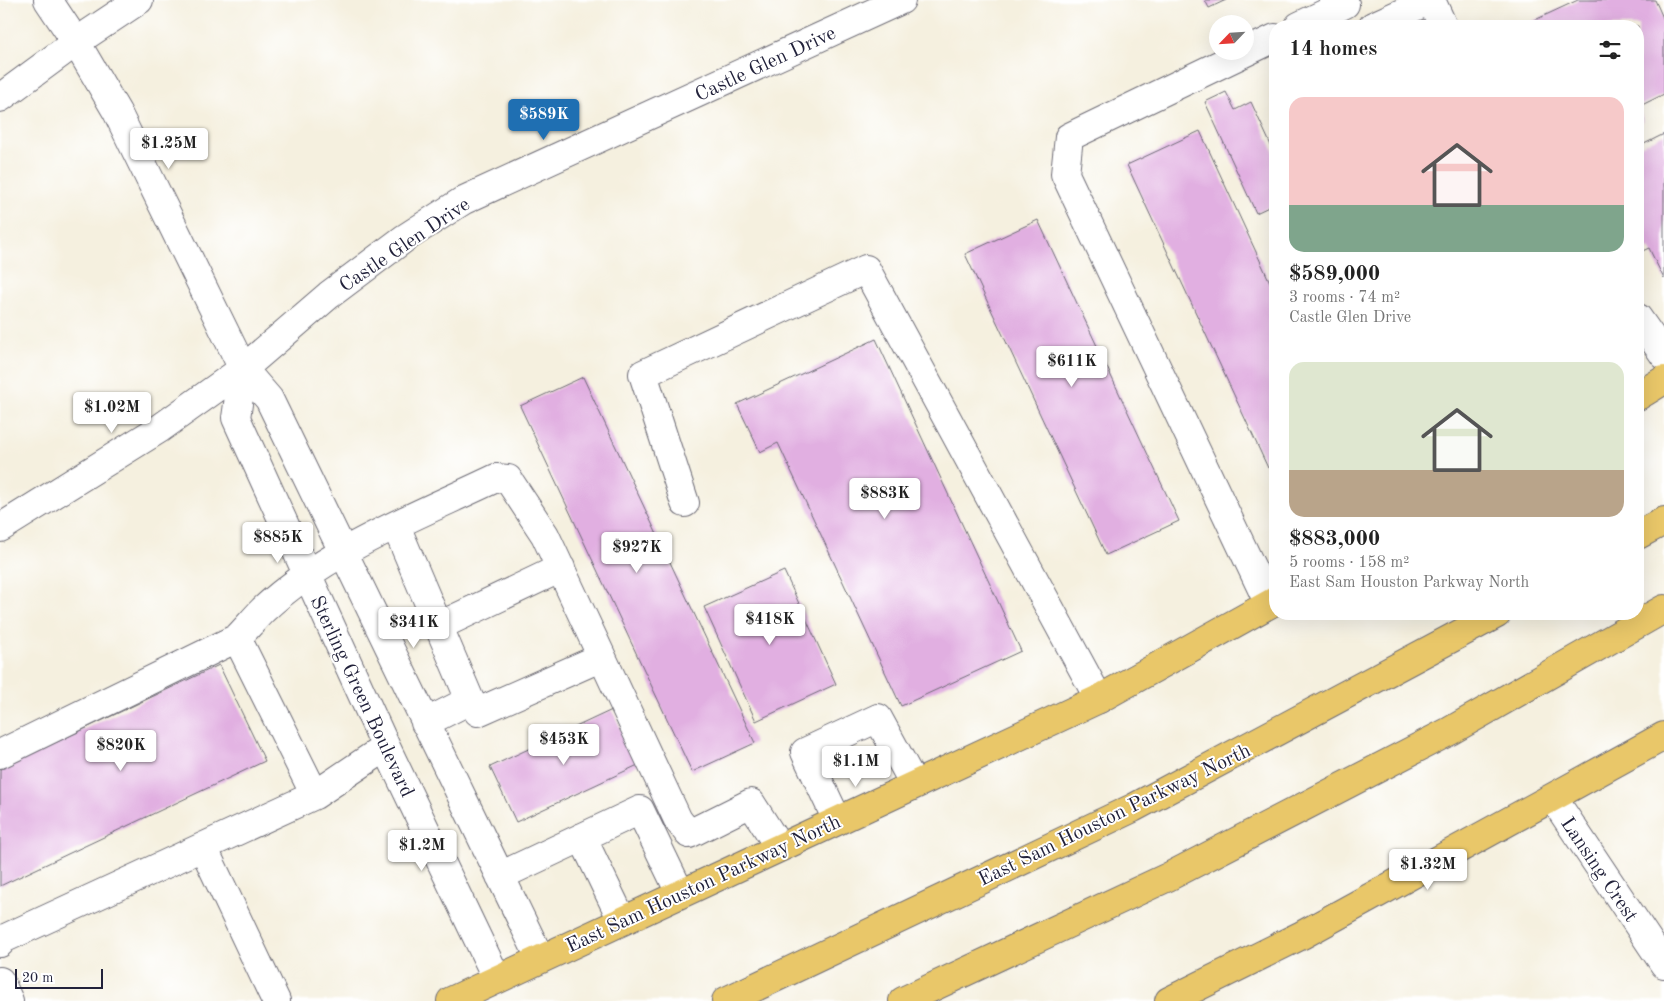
<!DOCTYPE html>
<html lang="en">
<head>
<meta charset="utf-8">
<style>
	body { margin:0; font-family:"Old Standard TT",serif; background:#f6f6f6; color:#222; height:100vh; display:flex; flex-direction:column; font-size:19px; white-space:nowrap }
	* { box-sizing:border-box; margin:0 }
	p { font-size:16px; color:#767676 }
	.icon { flex:none; width:28px; height:28px; fill:none; stroke:currentColor; stroke-width:2; stroke-linecap:round; stroke-linejoin:round }
	.map { position:relative; flex:1; overflow:hidden }
	.details { position:absolute; left:1269px; top:20px; width:375px; height:600px; display:flex; flex-direction:column; background:#fff; border-radius:20px; box-shadow:0 5px 20px #0002 }
	.details>* { flex:none }
	.needle { width:32px; rotate:245deg }
	.controls { position:absolute; left:1209px; top:15px; display:grid; gap:10px }
	.controls a { display:grid; place-items:center; width:45px; height:45px; border-radius:50%; background:#fff; box-shadow:0 5px 20px #0002; font-size:25px }
	.scale { position:absolute; left:15px; bottom:12px; width:88px; box-sizing:border-box; padding-left:5px; border:2px solid #22223b; border-top:0; font-size:14px; line-height:18px; white-space:nowrap; color:#22223b; -webkit-text-stroke:4px #fff; paint-order:stroke }
	.price { position:absolute; translate:-50% -42px; padding:0 11px; border-radius:5px; background:#fff; color:#222; font-size:16px; line-height:32px; filter:drop-shadow(0 1px 2px #0008) }
	.price::after { content:''; position:absolute; left:50%; top:30px; width:15px; height:11px; margin-left:-8px; background:inherit; clip-path:polygon(0 0,100% 0,50% 100%) }
	.price.active { background:#1f6fb2; color:#fff }
	ul { padding:0; list-style:none }
	li { display:grid; align-content:center; gap:10px; height:265px; padding:0 20px }
	li span { display:grid; place-items:center; height:155px; border-radius:15px; color:#555 }
	li>.icon { margin-inline-start:auto }
	span .icon { width:90px; height:90px; fill:#fffc; stroke-width:1 }
	li b { font-size:21px }
	h2 { display:flex; justify-content:space-between; align-items:center; height:60px; padding:0 20px; font-size:21px }
	.map>svg:first-child { display:block }
</style>
</head>
<body>
<div class="map">
<svg width="1664" height="1001" viewBox="0 0 1664 1001">
	<rect width="100%" height="100%" fill="#fff"/>
	<filter id="ink" filterUnits="userSpaceOnUse"><feTurbulence type="fractalNoise" baseFrequency=".02" numOctaves="2"/><feDisplacementMap in="SourceGraphic" scale="10" xChannelSelector="R" yChannelSelector="G"/><feConvolveMatrix kernelMatrix="1 2 1 2 8 2 1 2 1" color-interpolation-filters="sRGB"/></filter>
	<filter id="wash" filterUnits="userSpaceOnUse"><feTurbulence type="fractalNoise" baseFrequency=".0096" numOctaves="4" result="noise"/><feDisplacementMap in="SourceGraphic" scale="20" xChannelSelector="R" yChannelSelector="G"/><feGaussianBlur stdDeviation="1.12" result="paint"/><feColorMatrix in="noise" values="0 0 0 0 0 0 0 0 0 0 0 0 0 0 0 0 0 1.4 0 .05"/><feComposite in="paint" operator="in"/></filter>
	<g filter="url(#wash)">
		<rect width="100%" height="100%" fill="#f5f0df"/>
		<g id="blocks">
			<path fill="#e1afe1" d="M1205,0H1226L1209,8Z
				M1578,0H1655L1664,20V94L1638,107L1644,121L1638,124V26H1522Z
				M1226,92L1235,110L1251,102L1275,154V204L1256,213L1205,102Z
				M1200,131L1275,293V464L1268,468L1127,165Z
				M1664,134V279L1649,248L1638,253V147Z
				M1038,220L1179,521L1106,555L965,254Z
				M876,339L1021,651L901,706L778,443L760,452L737,404Z
				M583,377L755,743L692,772L520,406Z
				M784,571L836,684L756,721L704,607Z
				M219,665L265,761L0,886V769Z
				M612,710L638,765L516,822L490,767Z"/>
		</g>
	</g>
	<g filter="url(#ink)">
		<use href="#blocks" fill-opacity="0" stroke="#6c6a74" stroke-width="1"/>
		<g fill="none" stroke-linecap="round" stroke-linejoin="round">
			<g stroke="#6c6a74" stroke-width="30">
				<path id="minor" d="M48,0L76,42L117,112L243,369L269,399L540,958
					M1431,0L1443,26
					M1299,26L1345,4
					M1373,26L1430,0
					M0,98L76,42L139,0
					M1638,318L1664,355
					M243,369L236,418L386,747L497,979
					M685,503L643,374L866,269L1099,699
					M396,526L470,700
					M0,528L159,429L243,369L329,295L405,238L464,200L901,0
					M1269,604L1065,174L1069,137L1275,38
					M439,626L561,568
					M237,638L315,795
					M425,723L470,700L478,712L602,657
					M0,754L237,638C246,629 254,619 263,610C328,549 417,516 496,478L508,479L545,535L678,820L689,834L751,803L779,847
					M1553,798L1664,964
					M837,820L805,752L878,718L914,784
					M582,837L622,920
					M203,847L276,1001
					M500,876L640,810L680,893
					M0,943L1,940L315,795L386,747
					M0,981L9,1001"/>
			</g>
			<g stroke="#6c6a74" stroke-width="30">
				<path id="major" d="M1638,396L1664,380
					M451,1001L1099,699L1275,601
					M1169,1001L1302,935L1664,736"/>
			</g>
			<g stroke="#6c6a74" stroke-width="30">
				<path id="highway" d="M1638,535L1664,521
					M726,1001L1133,808L1497,614
					M903,1001L1168,877L1450,731L1664,609"/>
			</g>
			<use href="#minor" stroke="#fff" stroke-width="28"/>
			<use href="#major" stroke="#e9c769" stroke-width="28"/>
			<use href="#highway" stroke="#e9c769" stroke-width="28"/>
		</g>
	</g>
	<g text-anchor="middle" stroke-width="4" stroke-linejoin="round" paint-order="stroke">
		<g font-size="20" fill="#22223b" stroke="#fff">
			<text transform="translate(765 63) rotate(-25)" y="7">Castle Glen Drive</text>
			<text transform="translate(404 244) rotate(-34)" y="7">Castle Glen Drive</text>
			<text transform="translate(363 696) rotate(65)" y="7">Sterling Green Boulevard</text>
			<text transform="translate(1114 814) rotate(-26)" y="7">East Sam Houston Parkway North</text>
			<text transform="translate(1600 869) rotate(56)" y="7">Lansing Crest</text>
			<text transform="translate(703 883) rotate(-25)" y="7">East Sam Houston Parkway North</text>
		</g>
	</g>
</svg>
<div class="controls">
<a><svg class="needle" viewBox="-14 -14 28 28"><path d="M0-13l5 13h-10z" fill="#e53935"/><path d="M0 13l5-13h-10z" fill="#767676"/></svg></a>
</div>
<div class="scale">20 m</div>
<b class="price active" style="left:544px;top:141px">$589K</b>
<b class="price" style="left:169px;top:170px">$1.25M</b>
<b class="price" style="left:1072px;top:388px">$611K</b>
<b class="price" style="left:112px;top:434px">$1.02M</b>
<b class="price" style="left:885px;top:520px">$883K</b>
<b class="price" style="left:278px;top:564px">$885K</b>
<b class="price" style="left:637px;top:574px">$927K</b>
<b class="price" style="left:770px;top:646px">$418K</b>
<b class="price" style="left:414px;top:649px">$341K</b>
<b class="price" style="left:564px;top:766px">$453K</b>
<b class="price" style="left:121px;top:772px">$820K</b>
<b class="price" style="left:856px;top:788px">$1.1M</b>
<b class="price" style="left:422px;top:872px">$1.2M</b>
<b class="price" style="left:1428px;top:891px">$1.32M</b>
<section class="details">
<h2>14 homes<svg class="icon" aria-label="filters" viewBox="0 0 24 24"><path d="M4 7h16M4 17h16"/><circle cx="9" cy="7" r="2"/><circle cx="15" cy="17" r="2"/></svg></h2>
<ul>
<li><span style="background:linear-gradient(#f6c9c9 70%,#7fa58c 0)"><svg class="icon" aria-label="home" viewBox="0 0 24 24"><path d="M3 11l9-7 9 7M6 9v11h12V9"/></svg></span><div><b>$589,000</b><p>3 rooms · 74 m²</p><p>Castle Glen Drive</p></div></li>
<li><span style="background:linear-gradient(#dfe7d0 70%,#b9a48a 0)"><svg class="icon" aria-label="home" viewBox="0 0 24 24"><path d="M3 11l9-7 9 7M6 9v11h12V9"/></svg></span><div><b>$883,000</b><p>5 rooms · 158 m²</p><p>East Sam Houston Parkway North</p></div></li>
</ul>
</section>
</div>
</body>
</html>
